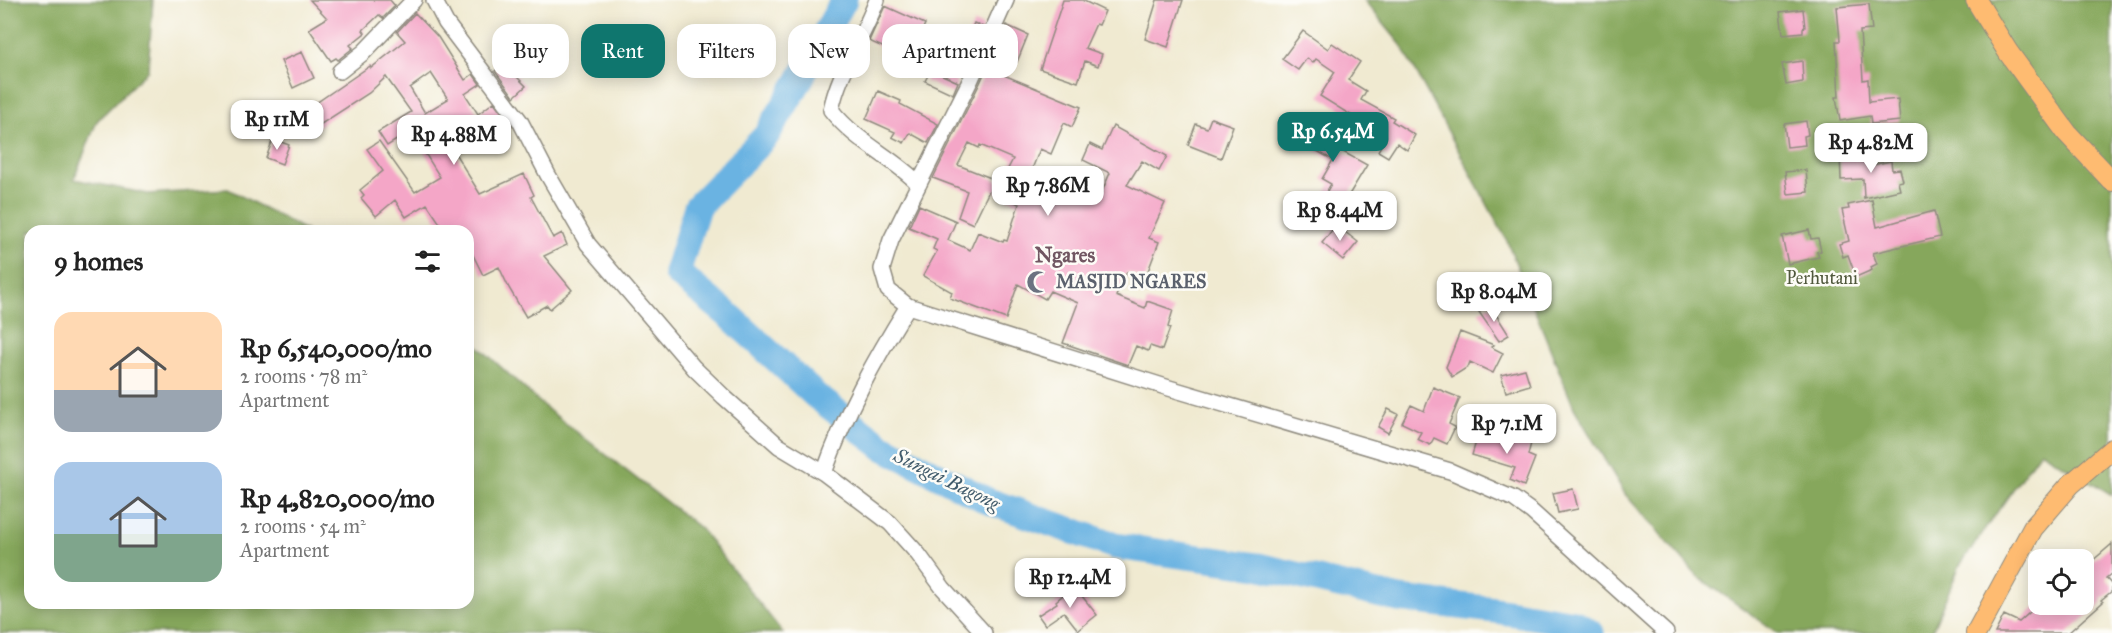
<!DOCTYPE html>
<html lang="en">
<head>
<meta charset="utf-8">
<style>
	body { margin:0; font-family:"IM FELL Great Primer",serif; background:#f2f2f2; color:#222; height:100vh; display:flex; flex-direction:column; font-size:22px; white-space:nowrap }
	* { box-sizing:border-box; margin:0 }
	p { font-size:20px; color:#767676 }
	.icon { flex:none; width:33px; height:33px; fill:none; stroke:currentColor; stroke-width:2; stroke-linecap:round; stroke-linejoin:round }
	.map { position:relative; flex:1; overflow:hidden }
	.panel { position:absolute; left:24px; top:225px; width:450px; height:384px; display:flex; flex-direction:column; background:#fff; border-radius:18px; box-shadow:0 3px 15px #0003 }
	.panel>* { flex:none }
	.hud { position:absolute; left:492px; top:24px; width:570px; height:54px; display:flex; gap:12px }
	.tools { position:absolute; left:2028px; top:549px; display:grid; gap:12px }
	.tools a { display:grid; place-items:center; width:66px; height:66px; border-radius:12px; background:#fff; box-shadow:0 3px 15px #0003; font-size:30px }
	.price { position:absolute; translate:-50% -51px; padding:0 14px; border-radius:12px; background:#fff; color:#222; font-size:20px; line-height:39px; filter:drop-shadow(0 2px 3px #0008) }
	.price::after { content:''; position:absolute; left:50%; top:36px; width:18px; height:14px; margin-left:-9px; background:inherit; clip-path:polygon(0 0,100% 0,50% 100%) }
	.price.on { background:#0f766e; color:#fff }
	ul { padding:0; list-style:none }
	li { display:flex; align-items:center; gap:18px; height:150px; padding:0 30px }
	li span { display:grid; place-items:center; flex:none; width:168px; height:120px; border-radius:18px; color:#555 }
	li>.icon { margin-inline-start:auto }
	span .icon { width:72px; height:72px; fill:#fffc; stroke-width:1 }
	li b { font-size:26px }
	h2 { display:flex; justify-content:space-between; align-items:center; height:72px; padding:0 30px; font-size:26px }
	.pill { padding:0 21px; border-radius:18px; background:#fff; box-shadow:0 3px 15px #0003; font-size:21px; line-height:54px }
	.pill.on { background:#0f766e; color:#fff }
	.map>svg:first-child { display:block }
</style>
</head>
<body>
<div class="map">
<svg width="2112" height="633" viewBox="0 0 2112 633">
	<rect width="100%" height="100%" fill="#fdfcf7"/>
	<filter id="ink" filterUnits="userSpaceOnUse"><feTurbulence type="fractalNoise" baseFrequency=".0167" numOctaves="2"/><feDisplacementMap in="SourceGraphic" scale="12" xChannelSelector="R" yChannelSelector="G"/><feConvolveMatrix kernelMatrix="1 2 1 2 8 2 1 2 1" color-interpolation-filters="sRGB"/></filter>
	<filter id="wash" filterUnits="userSpaceOnUse"><feTurbulence type="fractalNoise" baseFrequency=".008" numOctaves="4" result="noise"/><feDisplacementMap in="SourceGraphic" scale="24" xChannelSelector="R" yChannelSelector="G"/><feGaussianBlur stdDeviation="1.35" result="paint"/><feColorMatrix in="noise" values="0 0 0 0 0 0 0 0 0 0 0 0 0 0 0 0 0 1.4 0 .05"/><feComposite in="paint" operator="in"/></filter>
	<g filter="url(#wash)">
		<rect width="100%" height="100%" fill="#f0ead1"/>
		<path fill="#86a75b" stroke="#586943" stroke-width="1.5" d="M0,0H153L148,70L97,121L74,179L148,194L228,189L307,231H30V603H468V337L546,408L700,528L783,633H0Z
			M1364,0H2112V495L2040,451L1960,565L1931,633H1778L1698,577L1625,494L1574,408L1507,241L1402,46Z"/>
		<g fill="none" stroke-linecap="round" stroke-linejoin="round">
			<path stroke="#6ab3e2" stroke-width="27" d="M844,0L798,83L766,136L697,207L677,273L732,318L816,396L883,447L988,501L1115,546L1258,566L1399,599L1495,610L1574,623L1591,633"/>
		</g>
		<g id="blocks">
			<path fill="#f4a6c7" fill-rule="evenodd" d="M310,0H390L395,6L383,18L379,15L363,30L365,33L350,45L353,48L338,60L336,58L331,61L309,29L327,18Z
				M1063,0H1082L1105,11L1099,25L1096,24L1085,48L1102,54L1098,66L1085,61L1078,82L1040,69Z
				M1157,0H1183L1168,47L1145,39Z
				M1869,4L1872,30L1860,31L1863,80L1868,79L1869,102L1898,99L1900,121L1871,124L1870,116L1840,121L1836,97H1839L1836,41H1840L1837,7Z
				M885,6L925,24L909,59L869,41Z
				M1803,9L1805,27L1803,28V32L1783,34L1780,12Z
				M415,13L438,37L465,80L473,74L480,84L465,94L478,114L494,102L511,125L498,134L496,132L481,144L465,125L445,137L480,194L524,174L534,195L531,197L553,238L562,233L567,245L544,256L572,290L550,309L547,305L526,317L509,288L499,267L483,275L472,253L468,255V231H445L427,204L406,217L395,200L376,216L361,198L364,195L360,190L383,171L367,149L379,141L415,192L440,177L411,131L387,146L378,132L411,112L386,77L369,93L315,128L303,112L370,66L371,68L405,41L397,32ZM431,73L448,99L425,113L410,88Z
				M974,23L983,27L968,61L950,53L957,37L966,41Z
				M1006,25L1028,35L1017,62L1005,58L999,73L1081,107L1072,127L1064,123L1051,154L1040,149L1024,189L1053,198L1061,180L1100,196L1110,173L1083,160L1090,144L1102,150L1113,126L1167,156L1159,171L1142,161L1127,185L1165,203L1149,238L1159,242L1145,279L1127,272L1116,296L1145,308L1147,301L1173,310L1168,327L1170,328L1162,350L1150,346L1148,351L1136,346L1128,365L1063,343L1078,303L1050,291L1045,299L1018,284L1006,319L950,298L952,292L923,276L937,251L933,249L937,239L909,227L919,205L956,221L948,240L970,250L978,232L1003,242L1004,240L1007,241L1019,204L990,189L973,224L958,217L967,191L933,178L980,83ZM969,143L979,148L980,145L1013,159L1001,182L958,165Z
				M1303,31L1328,49L1332,43L1360,62L1348,80L1366,91L1361,100L1394,118L1392,121L1415,135L1407,150L1397,143L1388,157L1378,151L1386,137L1320,96L1335,72L1316,59L1313,63L1307,58L1298,70L1282,59Z
				M302,52L314,78L293,88L281,61Z
				M1802,61L1803,82L1786,85L1782,64Z
				M503,63L526,86L514,97L495,71Z
				M931,70L958,82L953,94L925,81Z
				M878,91L901,101L900,104L938,124L928,143L910,133L904,143L892,137L895,132L866,119Z
				M1307,114L1341,133L1334,147L1367,165L1338,213L1320,203L1331,184L1322,179L1333,160L1308,146L1311,139L1298,132Z
				M1211,118L1233,126L1221,158L1188,145L1196,124L1207,128Z
				M1806,121L1808,135L1804,136L1805,145L1787,147L1784,124Z
				M273,139L289,145L282,164L266,158Z
				M1870,154L1871,165L1891,161L1892,170L1900,169L1903,181L1898,182L1900,190L1864,198L1863,179L1841,180L1840,155Z
				M1806,170L1808,192L1788,194L1785,172Z
				M1872,200L1877,227L1934,211L1940,237L1873,253L1877,264L1871,267L1872,270L1856,277L1848,255L1843,257L1839,244L1849,241L1842,210L1849,209L1848,205Z
				M1336,225L1358,242L1343,260L1322,243Z
				M1809,230L1811,239L1818,238L1821,251L1817,252L1819,257L1788,264L1782,236Z
				M1490,305L1509,335L1499,341L1479,312Z
				M1460,332L1494,345L1491,347L1503,353L1493,373L1470,362L1468,367L1452,377L1446,367Z
				M1525,369L1530,385L1506,392L1501,375Z
				M1433,387L1460,398L1449,424L1455,427L1447,444L1434,438L1430,445L1417,439L1421,432L1402,423L1411,405L1424,411Z
				M1388,409L1398,414L1388,433L1378,427Z
				M1478,435L1505,443L1507,436L1531,443L1528,455L1535,458L1524,486L1510,480L1515,468L1472,455Z
				M1573,489L1578,509L1558,513L1553,493Z
				M2112,544V573L2106,578L2112,585V591L2101,600L2103,602L2068,633H1995L2004,615L2019,622L2039,604H2084V568Z
				M1074,586L1097,615L1078,630L1064,612L1045,625L1038,615L1057,603L1056,601Z"/>
		</g>
	</g>
	<g filter="url(#ink)">
		<use href="#blocks" fill-opacity="0" stroke="#8e8a7e" stroke-width="1.5"/>
		<g fill="none" stroke-linecap="round" stroke-linejoin="round">
			<g stroke="#8e8a7e" stroke-width="18">
				<path id="minor" d="M434,0L446,23L520,121L548,175L588,244L694,368L724,397L779,446L824,473
					M877,0C863,38 839,71 831,110C857,143 890,155 919,184
					M1006,0L971,79L891,240L882,269L888,290L908,306L1169,388L1450,471L1514,499L1532,512L1666,633
					M340,71L364,52L414,0
					M908,306C875,359 845,413 824,473L890,523L918,554L943,588L984,633"/>
			</g>
			<g stroke="#8e8a7e" stroke-width="22">
				<path id="major" d="M1976,0L2008,52L2067,133L2112,181
					M1976,633L2033,528L2070,485L2112,449"/>
			</g>
			<use href="#minor" stroke="#fff" stroke-width="15"/>
			<use href="#major" stroke="#febb71" stroke-width="20"/>
		</g>
	</g>
	<defs>
		<g id="mosque-bare" transform="scale(1.8)"><path d="M3.5-4.9A6 6 0 1 0 3.5 4.9A5 5 0 1 1 3.5-4.9Z" fill="#6b7280" stroke="#fdfcf7" stroke-width="2.5" paint-order="stroke"/></g>
	</defs>
	<g fill-rule="evenodd">
		<use href="#mosque-bare" x="1038" y="282"/>
	</g>
	<g text-anchor="middle" stroke-width="5" stroke-linejoin="round" paint-order="stroke">
		<g font-size="18" fill="#50583d" stroke="#fdfcf7">
			<text x="1822" y="284">Perhutani</text>
		</g>
		<g font-size="18" font-weight="bold" fill="#5b616d" stroke="#fdfcf7" text-anchor="start">
			<text x="1056" y="288">MASJID NGARES</text>
		</g>
		<g font-size="20" font-style="italic" fill="#415b6b" stroke="#fdfcf7">
			<text transform="translate(947 479) rotate(26)" y="7">Sungai Bagong</text>
		</g>
		<g font-size="21" font-weight="bold" fill="#715662" stroke="#fdfcf7">
			<text x="1065" y="262">Ngares</text>
		</g>
	</g>
</svg>
<div class="tools">
<a><svg class="icon" aria-label="locate" viewBox="0 0 24 24"><circle cx="12" cy="12" r="6"/><path d="M12 2v4M12 18v4M2 12h4M18 12h4"/></svg></a>
</div>
<b class="price" style="left:277px;top:151px">Rp 11M</b>
<b class="price on" style="left:1333px;top:163px">Rp 6.54M</b>
<b class="price" style="left:454px;top:166px">Rp 4.88M</b>
<b class="price" style="left:1871px;top:174px">Rp 4.82M</b>
<b class="price" style="left:1048px;top:217px">Rp 7.86M</b>
<b class="price" style="left:1340px;top:242px">Rp 8.44M</b>
<b class="price" style="left:1494px;top:323px">Rp 8.04M</b>
<b class="price" style="left:1507px;top:455px">Rp 7.1M</b>
<b class="price" style="left:1070px;top:609px">Rp 12.4M</b>
<div class="hud">
<a class="pill">Buy</a>
<a class="pill on">Rent</a>
<a class="pill">Filters</a>
<a class="pill">New</a>
<a class="pill">Apartment</a>
</div>
<section class="panel">
<h2>9 homes<svg class="icon" aria-label="filters" viewBox="0 0 24 24"><path d="M4 7h16M4 17h16"/><circle cx="9" cy="7" r="2"/><circle cx="15" cy="17" r="2"/></svg></h2>
<ul>
<li><span style="background:linear-gradient(#ffd9b3 65%,#9aa5b1 0)"><svg class="icon" aria-label="home" viewBox="0 0 24 24"><path d="M3 11l9-7 9 7M6 9v11h12V9"/></svg></span><div><b>Rp 6,540,000/mo</b><p>2 rooms · 78 m²</p><p>Apartment</p></div></li>
<li><span style="background:linear-gradient(#a9c7e8 60%,#7fa58c 0)"><svg class="icon" aria-label="home" viewBox="0 0 24 24"><path d="M3 11l9-7 9 7M6 9v11h12V9"/></svg></span><div><b>Rp 4,820,000/mo</b><p>2 rooms · 54 m²</p><p>Apartment</p></div></li>
</ul>
</section>
</div>
</body>
</html>
